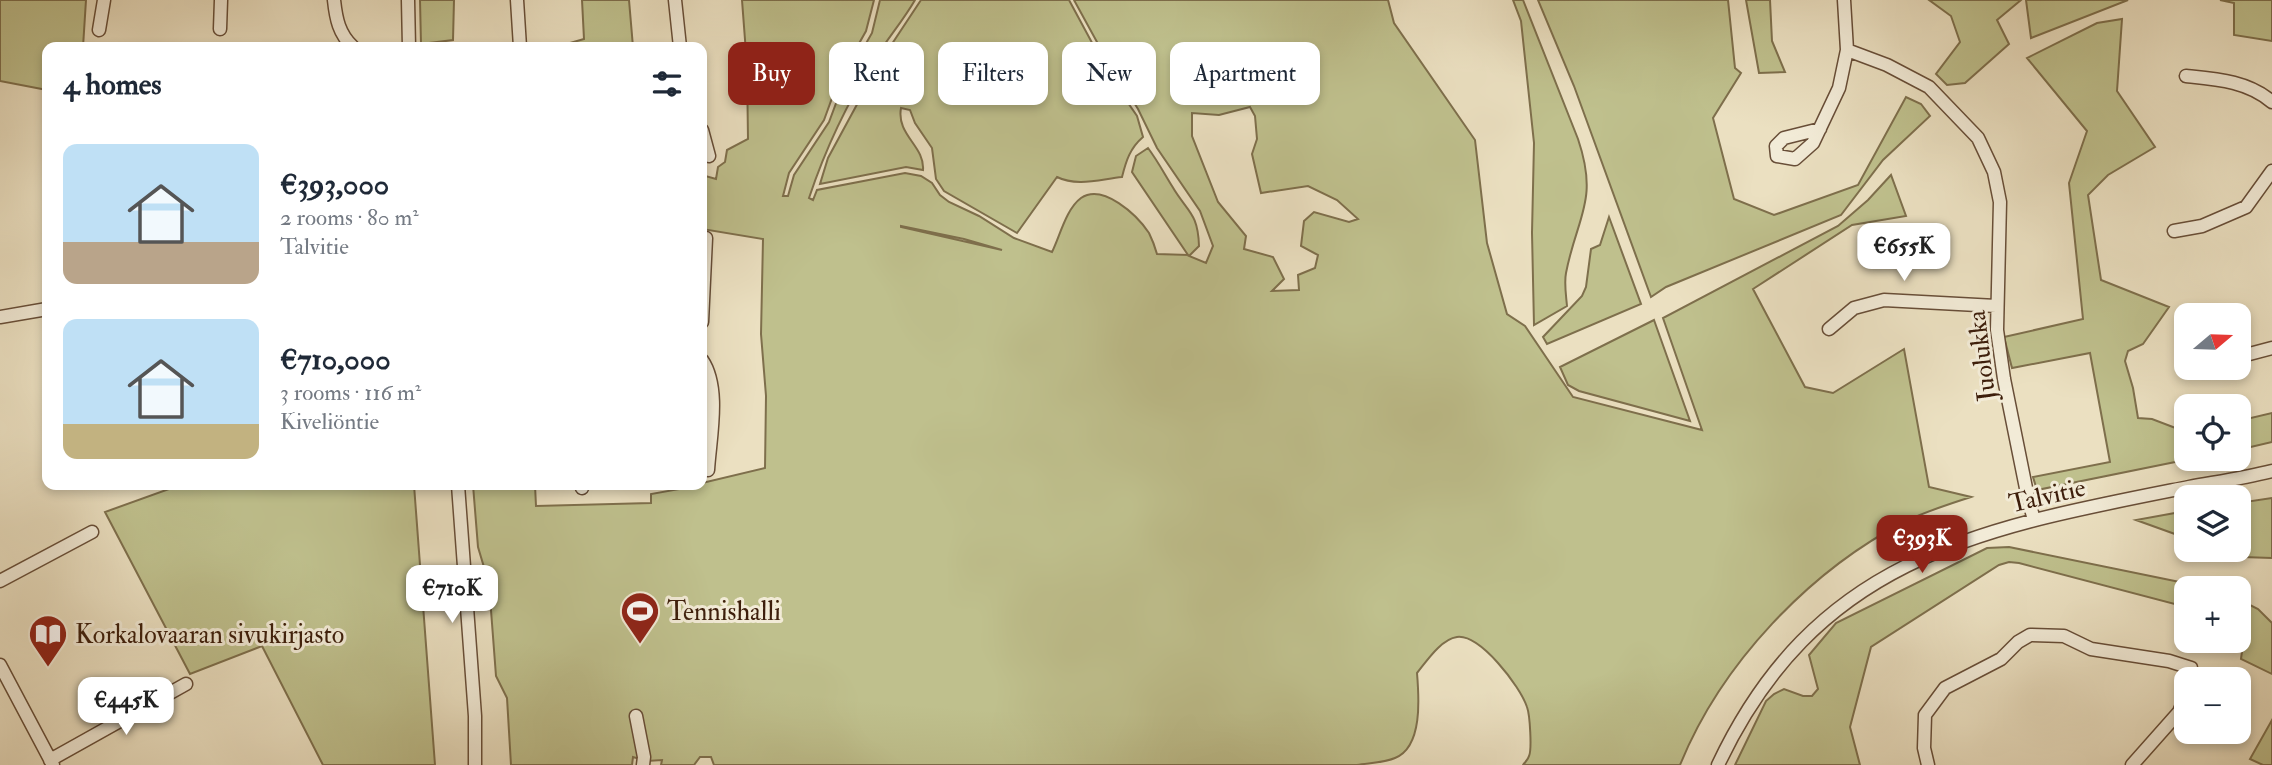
<!DOCTYPE html>
<html lang="en">
<head>
<meta charset="utf-8">
<style>
	body { margin:0; font-family:"IM FELL Double Pica",serif; background:#f6f6f7; color:#1f2937; height:100vh; display:flex; flex-direction:column; font-size:26px; white-space:nowrap }
	* { box-sizing:border-box; margin:0 }
	p { font-size:23px; color:#747a83 }
	.icon { flex:none; width:38px; height:38px; fill:none; stroke:currentColor; stroke-width:2; stroke-linecap:round; stroke-linejoin:round }
	.map { position:relative; flex:1; overflow:hidden }
	.panel { position:absolute; left:42px; top:42px; width:665px; height:448px; display:flex; flex-direction:column; background:#fff; border-radius:14px; box-shadow:0 4px 10px #0003 }
	.panel>* { flex:none }
	.top-card { position:absolute; left:728px; top:42px; width:665px; height:63px; display:flex; gap:14px }
	.needle { width:46px; rotate:71deg }
	.buttons { position:absolute; left:2174px; top:303px; display:grid; gap:14px }
	.buttons a { display:grid; place-items:center; width:77px; height:77px; border-radius:14px; background:#fff; box-shadow:0 4px 10px #0003; font-size:35px }
	.price { position:absolute; translate:-50% -60px; padding:0 16px; border-radius:14px; background:#fff; color:#222; font-size:23px; line-height:46px; filter:drop-shadow(0 2px 4px #0008) }
	.price::after { content:''; position:absolute; left:50%; top:42px; width:21px; height:16px; margin-left:-10px; background:inherit; clip-path:polygon(0 0,100% 0,50% 100%) }
	.price.on { background:#8f2418; color:#fff }
	ul { padding:0; list-style:none }
	li { display:flex; align-items:center; gap:21px; height:175px; padding:0 21px }
	li span { display:grid; place-items:center; flex:none; width:196px; height:140px; border-radius:14px; color:#555 }
	li>.icon { margin-inline-start:auto }
	span .icon { width:84px; height:84px; fill:#fffc; stroke-width:1 }
	li b { font-size:30px }
	h2 { display:flex; justify-content:space-between; align-items:center; height:84px; padding:0 21px; font-size:30px }
	.chip { padding:0 24px; border-radius:14px; background:#fff; box-shadow:0 4px 10px #0003; font-size:24px; line-height:63px }
	.chip.on { background:#8f2418; color:#fff }
	.map>svg:first-child { display:block }
</style>
</head>
<body>
<div class="map">
<svg width="2272" height="765" viewBox="0 0 2272 765">
	<rect width="100%" height="100%" fill="#ebe0c1"/>
	<filter id="stains"><feTurbulence type="fractalNoise" baseFrequency=".00286" numOctaves="4"/><feColorMatrix values="0 0 0 0 .2 0 0 0 0 .09 0 0 0 0 .02 0 0 0 .5 -.17"/></filter>
	<radialGradient id="worn" r=".72"><stop offset=".6" stop-color="#630" stop-opacity="0"/><stop offset="1" stop-color="#630" stop-opacity=".3"/></radialGradient>
	<path fill="#bfc08d" stroke="#7e6f4c" stroke-width="2" fill-rule="evenodd" d="M0,0H86L83,47H47V90L0,81Z
		M420,0H454L453,40L421,44Z
		M582,0H629L633,47H556L584,39Z
		M742,0H874L866,31L839,79L824,120L789,173L783,196H788L794,175L829,122L844,82L872,33L880,0H915C903,21 887,39 875,59C847,103 825,150 809,198L813,200L817,190L905,173L921,176L932,183L940,195L949,202L979,216L1014,238L1052,252C1060,236 1066,209 1081,198C1103,183 1137,215 1149,233C1152,239 1155,247 1157,254L1188,255L1132,172L1136,156L1148,148C1157,160 1164,173 1172,186C1187,212 1198,212 1199,246L1189,256L1206,263L1213,246L1200,211L1157,148L1138,109L1103,53L1074,0H1388L1394,23L1475,140L1487,243L1507,314L1525,326L1573,397L1702,430L1663,318L1838,226L1868,200L1891,175L1906,216L1852,225L1753,289L1805,387L1833,393L1904,349L1929,487L1971,497C1949,504 1927,511 1906,521C1809,571 1721,664 1680,765H1523C1525,762 1528,760 1529,756C1532,750 1530,715 1527,707C1520,686 1480,634 1457,637C1441,639 1426,662 1417,673C1419,697 1423,747 1395,758C1384,763 1368,763 1357,765H714L711,757H700L694,765H661L662,760L647,761L633,757L632,765H511L507,698L496,676L489,584L478,547L473,485H535L536,506L651,503V494L702,485V483L765,468L766,396L761,334L763,239L702,229V175L716,179L718,167L725,162L727,150L748,139L747,66ZM1250,107L1255,116L1257,139L1252,154L1261,193L1308,186L1337,200L1358,219L1349,222L1314,212L1304,221L1301,246L1318,255L1315,268L1298,275L1299,290L1272,291L1284,279L1273,257L1244,249L1246,236L1218,202L1192,136V113L1219,115ZM901,226L964,239L1002,250L901,227Z
		M921,0H1069L1111,78L1137,116L1143,137C1130,148 1126,161 1122,177C1101,179 1077,187 1057,177L1017,233L944,191L936,179L932,148L915,123L910,110L901,108C896,135 925,146 923,170L906,167L820,184L828,158L880,62Z
		M1513,0H1523L1578,139C1599,201 1577,216 1566,273C1564,283 1566,295 1567,306L1534,325L1532,233L1534,143L1521,21Z
		M1538,0H1728L1735,68L1741,73L1713,118L1734,199L1774,215L1858,185L1906,97L1921,104L1930,116L1883,160L1841,215L1666,287L1651,297L1574,86Z
		M1746,0H1770L1772,41L1785,72L1759,73Z
		M1929,0H2021L1997,20L2009,44L1965,83L1947,85L1936,74L1960,42L1951,16Z
		M2026,0H2128L2031,38Z
		M2220,0H2272V41L2234,35V3Z
		M2122,19L2117,91L2155,147L2108,175L2088,195L2101,280L2169,307L2143,344L2128,351L2125,361L2133,388L2138,418L2152,419L2186,432V458L2190,459L2037,490L2033,477L2110,462L2090,353L2012,368L2004,337L2083,319L2069,183L2087,131L2027,58L2097,23Z
		M1609,217L1641,304L1547,344L1543,337L1582,296L1586,287L1591,249L1600,245Z
		M1654,320L1690,421L1579,391L1568,385L1560,367Z
		M2272,413V442L2238,450V421Z
		M180,485H414L435,765H323L262,646L190,674L105,512Z
		M2272,498V558L2242,557L2220,550H2238V503Z
		M2186,511V538L2136,520Z
		M2009,547L2209,588H2186V607L2019,563L2009,562L1999,565L1871,647L1850,727L1860,765H1735L1766,701L1774,694L1784,689L1803,696H1812L1818,689L1809,655L1836,623L1987,548Z
		M2238,599L2258,609L2272,623V674L2241,659L2245,629L2238,626Z
		M2272,720V765H2263L2250,759Z"/>
	<g fill="none" stroke-linecap="round" stroke-linejoin="round">
		<g stroke="#684e38" stroke-width="15">
			<path id="minor" d="M334,0C336,19 339,34 353,47
				M408,0L409,47
				M517,0L520,47
				M675,0L680,47
				M220,29L221,0
				M99,30L104,0
				M1847,50L1887,65L1929,87L1978,138L1994,172L2000,202L1997,330L2004,379L2028,498L2034,520
				M2186,76C2216,79 2248,81 2272,102
				M1820,129L1784,138L1776,146L1777,156L1795,159L1813,143L1839,88L1847,50L1844,0
				M702,130L709,156
				M2174,231L2202,226L2246,207L2272,171
				M0,317L47,309
				M702,322L706,238
				M1829,329L1854,308L1884,300L1996,306
				M2238,357L2272,348
				M702,360C721,388 710,437 708,470
				M458,485L475,716V765
				M582,488L583,485
				M0,581L92,532
				M0,665L53,765
				M636,716L644,757L643,765
				M50,760L186,684
				M1718,765C1817,555 1982,528 2189,487C2216,482 2244,478 2272,471
				M1928,765L1924,748L1925,715L1945,688L2001,659L2018,642L2030,635L2064,636L2091,649L2169,661L2191,668V679
				M2132,765L2179,712L2186,695"/>
		</g>
		<use href="#minor" stroke="#f2ebd7" stroke-width="12"/>
	</g>
	<defs>
		<g id="stadium-pin" transform="scale(2.0125)"><path d="M0 17L-7.5 6A9.5 9.5 0 1 1 7.5 6Z" fill="#8f2418" stroke="#f2ebd7"/><path d="M0-5a6.5 5 0 1 0 0 10a6.5 5 0 1 0 0-10ZM-3.5-1.8h7v3.6h-7Z" fill="#fff"/></g>
		<g id="library-pin" transform="scale(2.0125)"><path d="M0 17L-7.5 6A9.5 9.5 0 1 1 7.5 6Z" fill="#8f2418" stroke="#f2ebd7"/><path d="M-6-4Q-3-5.5-.7-3.5V5Q-3 3-6 4ZM6-4Q3-5.5 .7-3.5V5Q3 3 6 4Z" fill="#fff"/></g>
	</defs>
	<g fill-rule="evenodd">
		<use href="#stadium-pin" x="640" y="611"/>
		<use href="#library-pin" x="48" y="634"/>
	</g>
	<g text-anchor="middle" stroke-width="6" stroke-linejoin="round" paint-order="stroke">
		<g font-size="26" fill="#3d1e0b" stroke="#f2ebd7">
			<text transform="translate(1981 356) rotate(-97)" y="9">Juolukka</text>
			<text transform="translate(2047 495) rotate(-13)" y="9">Talvitie</text>
		</g>
		<g font-size="26" fill="#3d1e0b" stroke="#f2ebd7" text-anchor="start">
			<text x="667" y="620">Tennishalli</text>
			<text x="75" y="643">Korkalovaaran sivukirjasto</text>
		</g>
	</g>
	<rect width="100%" height="100%" filter="url(#stains)"/>
	<rect width="100%" height="100%" fill="url(#worn)"/>
</svg>
<div class="buttons">
<a><svg class="needle" viewBox="-14 -14 28 28"><path d="M0-13l5 13h-10z" fill="#e53935"/><path d="M0 13l5-13h-10z" fill="#747a83"/></svg></a>
<a><svg class="icon" aria-label="locate" viewBox="0 0 24 24"><circle cx="12" cy="12" r="6"/><path d="M12 2v4M12 18v4M2 12h4M18 12h4"/></svg></a>
<a><svg class="icon" aria-label="layers" viewBox="0 0 24 24"><path d="M12 4l9 5-9 5-9-5zM3 14l9 5 9-5"/></svg></a>
<a>+</a>
<a>−</a>
</div>
<b class="price" style="left:1904px;top:283px">€655K</b>
<b class="price on" style="left:1922px;top:575px">€393K</b>
<b class="price" style="left:452px;top:625px">€710K</b>
<b class="price" style="left:126px;top:737px">€445K</b>
<div class="top-card">
<a class="chip on">Buy</a>
<a class="chip">Rent</a>
<a class="chip">Filters</a>
<a class="chip">New</a>
<a class="chip">Apartment</a>
</div>
<section class="panel">
<h2>4 homes<svg class="icon" aria-label="filters" viewBox="0 0 24 24"><path d="M4 7h16M4 17h16"/><circle cx="9" cy="7" r="2"/><circle cx="15" cy="17" r="2"/></svg></h2>
<ul>
<li><span style="background:linear-gradient(#bfe0f5 70%,#b9a48a 0)"><svg class="icon" aria-label="home" viewBox="0 0 24 24"><path d="M3 11l9-7 9 7M6 9v11h12V9"/></svg></span><div><b>€393,000</b><p>2 rooms · 80 m²</p><p>Talvitie</p></div></li>
<li><span style="background:linear-gradient(#bfe0f5 75%,#c2b280 0)"><svg class="icon" aria-label="home" viewBox="0 0 24 24"><path d="M3 11l9-7 9 7M6 9v11h12V9"/></svg></span><div><b>€710,000</b><p>3 rooms · 116 m²</p><p>Kiveliöntie</p></div></li>
</ul>
</section>
</div>
</body>
</html>
